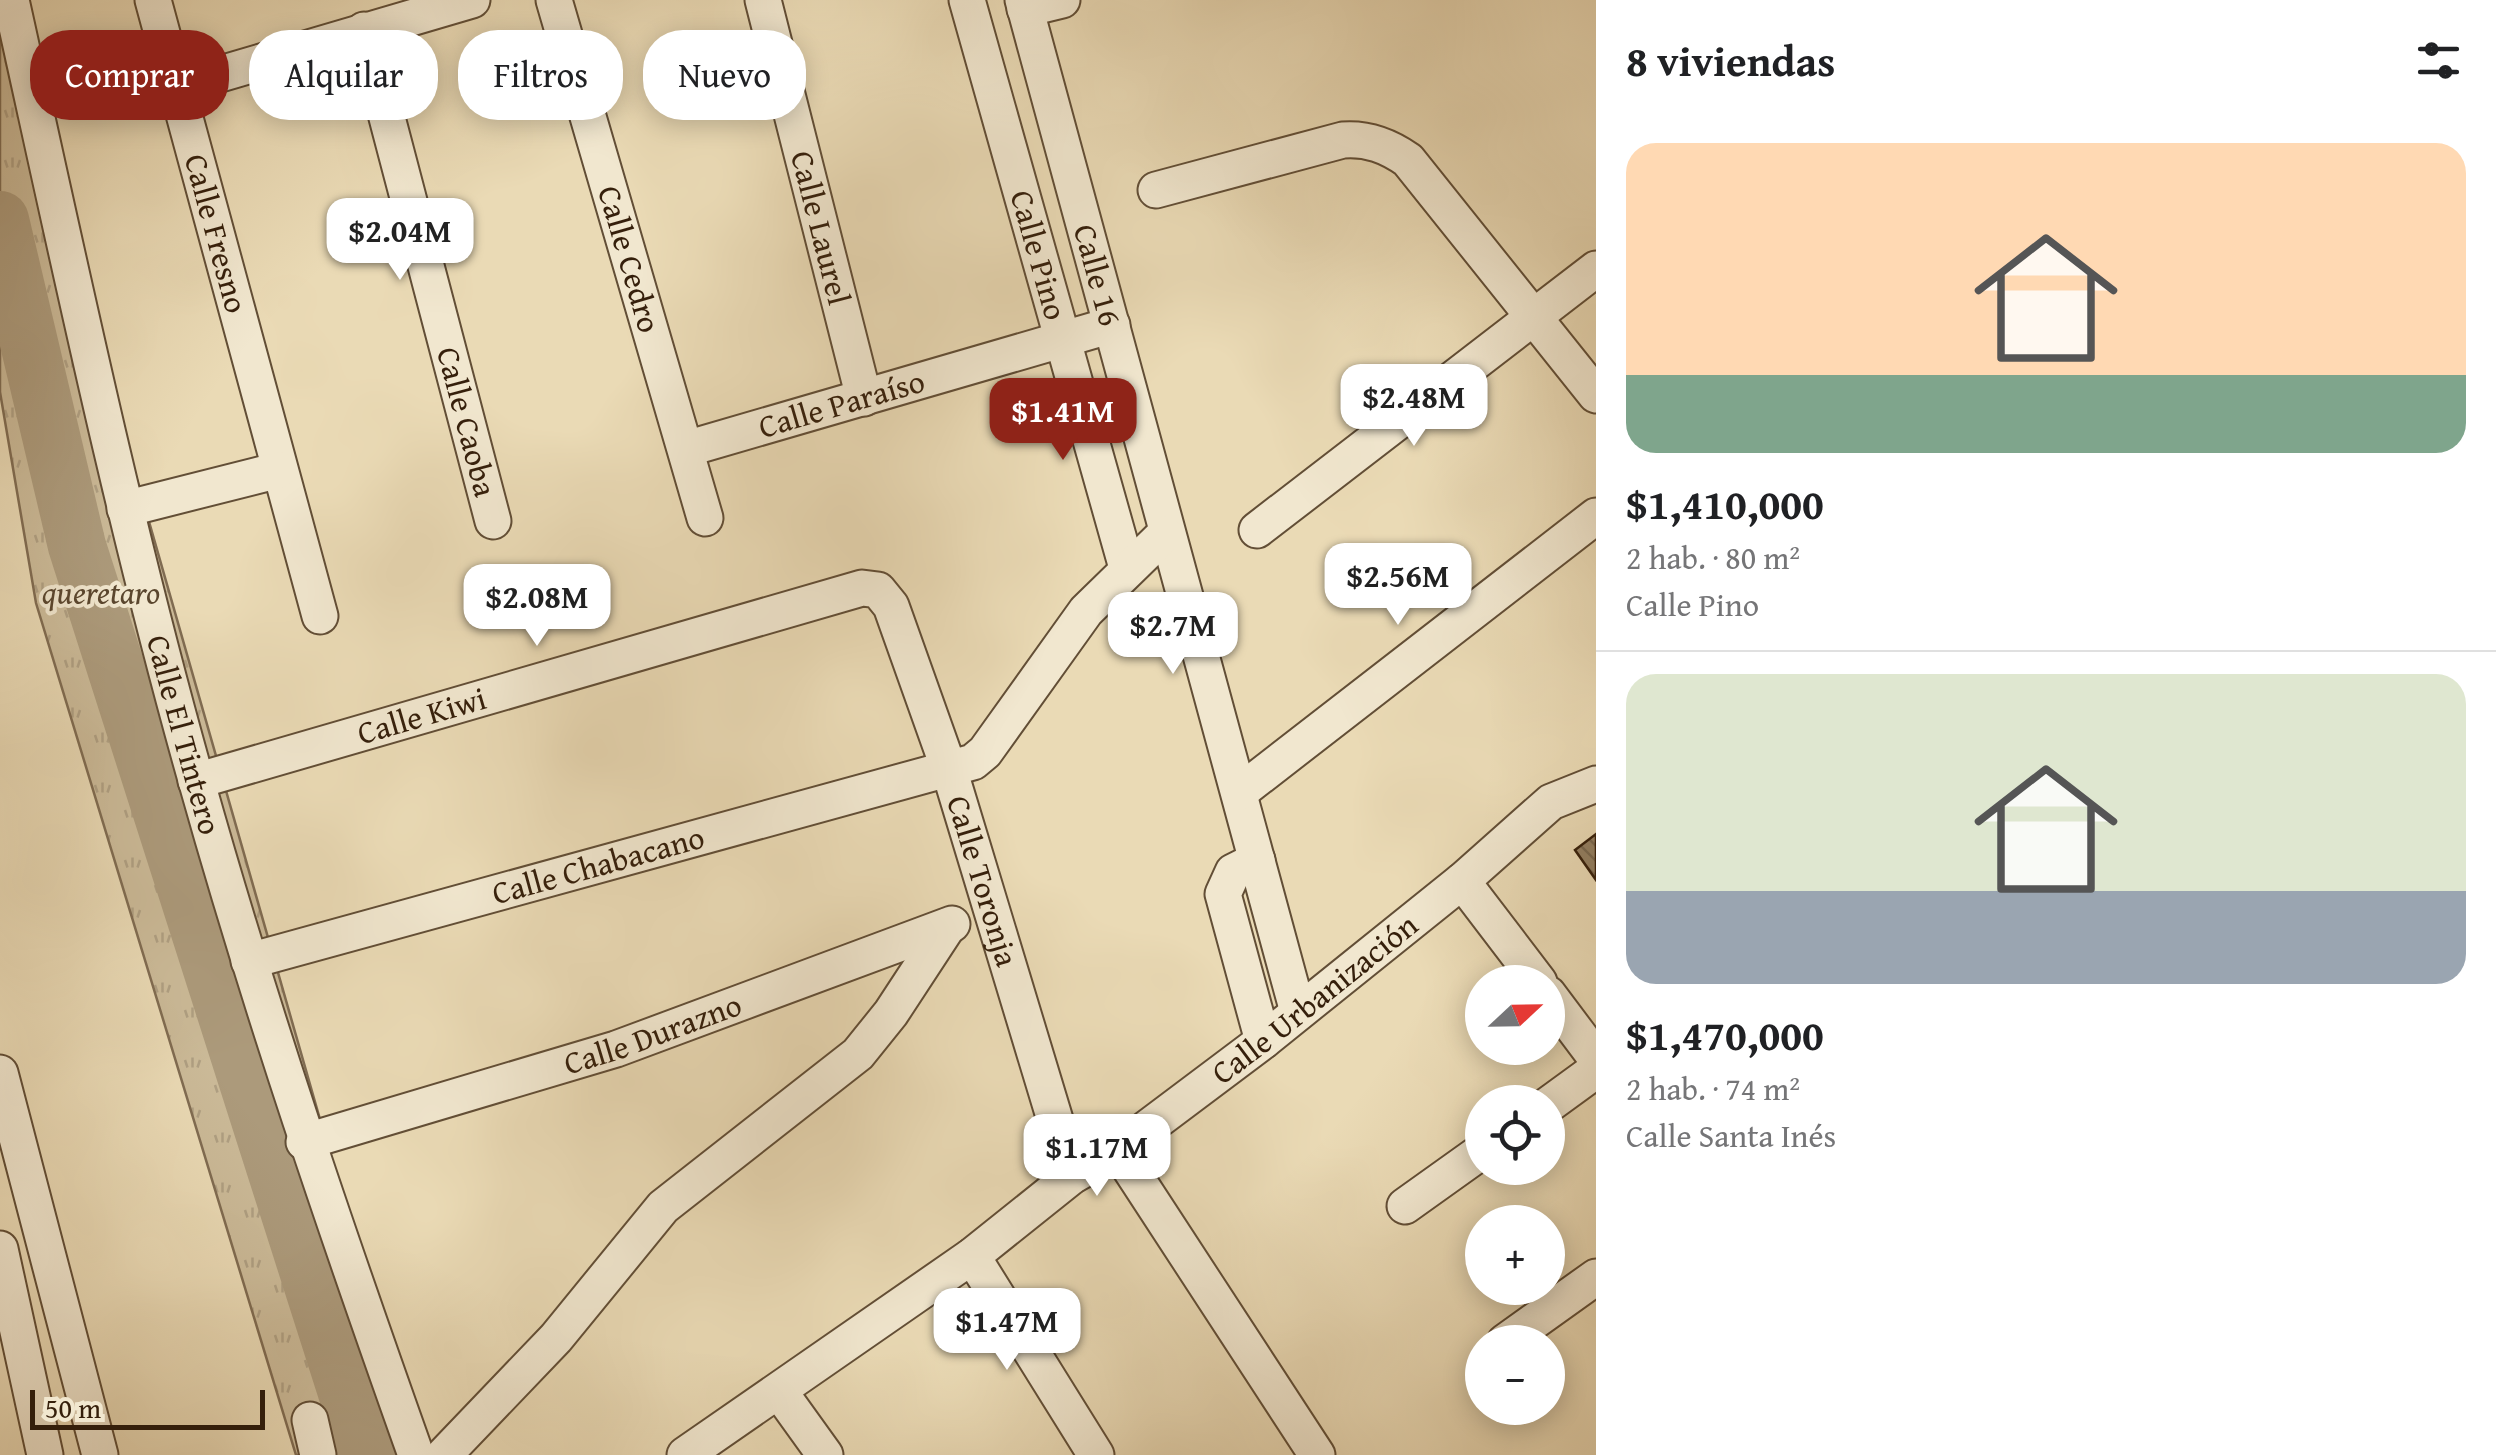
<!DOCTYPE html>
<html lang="es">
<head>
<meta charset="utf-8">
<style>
	body { margin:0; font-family:"Gentium Book Plus",serif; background:#f2f2f2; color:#202124; height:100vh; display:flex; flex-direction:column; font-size:38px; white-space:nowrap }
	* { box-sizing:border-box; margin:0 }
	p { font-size:32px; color:#757577 }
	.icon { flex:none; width:55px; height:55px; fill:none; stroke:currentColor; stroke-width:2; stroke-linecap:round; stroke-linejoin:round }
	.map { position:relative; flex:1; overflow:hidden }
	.sheet { display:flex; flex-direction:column; background:#fff; width:900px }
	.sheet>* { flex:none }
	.top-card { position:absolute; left:30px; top:30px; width:950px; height:90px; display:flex; gap:20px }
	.needle { width:65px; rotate:68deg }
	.fabs { position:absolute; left:1465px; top:965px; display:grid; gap:20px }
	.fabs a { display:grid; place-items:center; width:100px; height:100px; border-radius:50%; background:#fff; box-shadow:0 5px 25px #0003; font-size:50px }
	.scale { position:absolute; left:30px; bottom:25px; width:235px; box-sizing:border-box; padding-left:10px; border:5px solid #351f0b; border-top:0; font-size:28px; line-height:35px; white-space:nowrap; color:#351f0b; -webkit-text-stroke:8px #f1e7cf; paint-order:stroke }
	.price { position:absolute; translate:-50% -85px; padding:0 22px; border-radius:20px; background:#fff; color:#222; font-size:32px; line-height:65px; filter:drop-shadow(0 2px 5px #0008) }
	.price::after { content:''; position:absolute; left:50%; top:60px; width:30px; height:22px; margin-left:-15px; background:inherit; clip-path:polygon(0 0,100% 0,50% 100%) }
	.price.active { background:#8f2418; color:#fff }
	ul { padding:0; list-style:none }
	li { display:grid; align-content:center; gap:20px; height:530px; padding:0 30px }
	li+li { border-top:2px solid #e0e0e0 }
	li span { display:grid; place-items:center; height:310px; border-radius:30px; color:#555 }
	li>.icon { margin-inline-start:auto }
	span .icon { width:180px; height:180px; fill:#fffc; stroke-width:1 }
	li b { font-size:42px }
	h2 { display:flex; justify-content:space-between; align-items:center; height:120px; padding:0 30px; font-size:42px }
	.tag { padding:0 35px; border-radius:40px; background:#fff; box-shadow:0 5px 25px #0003; font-size:35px; line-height:90px }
	.tag.active { background:#8f2418; color:#fff }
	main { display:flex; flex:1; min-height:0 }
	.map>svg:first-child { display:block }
</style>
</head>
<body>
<main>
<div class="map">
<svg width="1596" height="1455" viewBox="0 0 1596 1455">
	<defs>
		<pattern id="grass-tufts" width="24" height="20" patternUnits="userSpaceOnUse" patternTransform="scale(2.5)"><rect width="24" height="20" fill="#cbba98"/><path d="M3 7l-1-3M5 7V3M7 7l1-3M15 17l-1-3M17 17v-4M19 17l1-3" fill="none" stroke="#af9f82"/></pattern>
		<pattern id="building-back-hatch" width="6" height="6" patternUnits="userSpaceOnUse" patternTransform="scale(2.5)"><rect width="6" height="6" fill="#938063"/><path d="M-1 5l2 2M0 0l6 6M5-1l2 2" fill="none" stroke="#796850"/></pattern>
	</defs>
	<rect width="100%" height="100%" fill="#eadab5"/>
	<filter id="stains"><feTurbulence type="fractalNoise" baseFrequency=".002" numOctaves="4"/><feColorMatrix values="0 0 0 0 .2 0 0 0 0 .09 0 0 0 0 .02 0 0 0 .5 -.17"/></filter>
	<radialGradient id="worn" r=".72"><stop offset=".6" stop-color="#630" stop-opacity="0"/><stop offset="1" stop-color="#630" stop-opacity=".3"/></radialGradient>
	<path fill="url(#grass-tufts)" stroke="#806c52" stroke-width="2.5" d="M0,0L49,172L416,1455H296L36,603L0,392Z"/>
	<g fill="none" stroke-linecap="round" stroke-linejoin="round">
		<path stroke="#ac9a7b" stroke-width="58" d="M0,220L77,546L367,1455"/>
	</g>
	<path fill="url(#building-back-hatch)" stroke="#351f0b" stroke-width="2.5" d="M1596,834V880L1575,850Z"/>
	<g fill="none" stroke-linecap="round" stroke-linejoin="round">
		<g stroke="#624e36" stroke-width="39">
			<g id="minor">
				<path id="s1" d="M11,0C69,262 124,525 197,783C261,1011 337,1233 416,1455"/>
				<path id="s2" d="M153,0L320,616"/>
				<path id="s3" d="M554,0L705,518"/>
				<path id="s4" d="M763,0L864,398"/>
				<path id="s5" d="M967,0L1127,568"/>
				<path id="s6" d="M1023,0L1298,1012"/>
				<path d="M1025,9L1062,0"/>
				<path id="s7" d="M364,30L493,521"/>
				<path d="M176,87L472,0"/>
				<path d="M1156,190L1343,140C1368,138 1388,146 1408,160L1596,395"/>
				<path id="s8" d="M686,449L1112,325"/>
				<path d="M125,509L279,470"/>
				<path d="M1257,530L1596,269"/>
				<path id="s9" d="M196,781L862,588L878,590L891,606L949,769L1072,1176"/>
				<path d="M1240,792L1596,516"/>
				<path d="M1257,860L1233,872L1223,894L1263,1041"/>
				<path d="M1462,881L1539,982"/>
				<path id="s10" d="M249,961L973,762L985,752L1086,611L1165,534"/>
				<path d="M1548,994L1596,1058"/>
				<path d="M0,1073L100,1455"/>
				<path d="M1548,1105L1596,1070"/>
				<path id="s11" d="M304,1142L616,1049L952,924"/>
				<path d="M1118,1150L1317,1455"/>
				<path d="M1405,1206L1482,1151"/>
				<path d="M0,1249L45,1455"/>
				<path d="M972,1256L1096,1455"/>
				<path d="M1505,1342L1596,1277"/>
				<path d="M779,1391L825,1455"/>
				<path d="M310,1420L318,1455"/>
				<path d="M444,1455L556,1338L663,1207L858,1054L891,1013L948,926"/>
				<path id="s12" d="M685,1455L972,1256L1072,1176L1118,1150L1263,1041L1462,881L1551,802L1596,784"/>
			</g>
		</g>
		<use href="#minor" stroke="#f1e7cf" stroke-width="35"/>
	</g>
	<g text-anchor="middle" stroke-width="8" stroke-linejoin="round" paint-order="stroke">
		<g font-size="32" fill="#351f0b" stroke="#f1e7cf">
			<text dy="11" stroke="none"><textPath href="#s4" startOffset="235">Calle Laurel</textPath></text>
			<text dy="11" stroke="none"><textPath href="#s2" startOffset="242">Calle Fresno</textPath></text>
			<text dy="11" stroke="none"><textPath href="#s5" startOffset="265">Calle Pino</textPath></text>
			<text dy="11" stroke="none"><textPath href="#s3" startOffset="270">Calle Cedro</textPath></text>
			<text dy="11" stroke="none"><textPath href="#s6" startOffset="285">Calle 16</textPath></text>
			<text dy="11" stroke="none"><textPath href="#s8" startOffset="162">Calle Paraíso</textPath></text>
			<text dy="11" stroke="none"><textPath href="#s7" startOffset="405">Calle Caoba</textPath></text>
			<text dy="11" stroke="none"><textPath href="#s9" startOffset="235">Calle Kiwi</textPath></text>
			<text dy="11" stroke="none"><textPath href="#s1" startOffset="755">Calle El Tintero</textPath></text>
			<text dy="11" stroke="none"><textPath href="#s10" startOffset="362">Calle Chabacano</textPath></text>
			<text dy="11" stroke="none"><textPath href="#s9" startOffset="1020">Calle Toronja</textPath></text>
			<text dy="11" stroke="none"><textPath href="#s12" startOffset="778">Calle Urbanización</textPath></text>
			<text dy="11" stroke="none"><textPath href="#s11" startOffset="365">Calle Durazno</textPath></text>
		</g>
		<g font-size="32" font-style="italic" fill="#5a462e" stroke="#f1e7cf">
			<text x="101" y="604">queretaro</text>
		</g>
	</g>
	<rect width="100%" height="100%" filter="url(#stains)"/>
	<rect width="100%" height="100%" fill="url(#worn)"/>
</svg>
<div class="fabs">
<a><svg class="needle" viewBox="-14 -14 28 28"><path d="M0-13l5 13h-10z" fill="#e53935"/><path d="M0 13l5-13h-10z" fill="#757577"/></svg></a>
<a><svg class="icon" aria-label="locate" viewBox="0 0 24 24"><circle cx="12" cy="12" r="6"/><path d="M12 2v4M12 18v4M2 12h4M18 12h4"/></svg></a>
<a>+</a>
<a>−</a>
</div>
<div class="scale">50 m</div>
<b class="price" style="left:400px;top:283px">$2.04M</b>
<b class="price" style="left:1414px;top:449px">$2.48M</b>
<b class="price active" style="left:1063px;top:463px">$1.41M</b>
<b class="price" style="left:1398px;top:628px">$2.56M</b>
<b class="price" style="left:537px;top:649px">$2.08M</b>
<b class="price" style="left:1173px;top:677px">$2.7M</b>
<b class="price" style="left:1097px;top:1199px">$1.17M</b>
<b class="price" style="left:1007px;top:1373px">$1.47M</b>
<div class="top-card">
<a class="tag active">Comprar</a>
<a class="tag">Alquilar</a>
<a class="tag">Filtros</a>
<a class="tag">Nuevo</a>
</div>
</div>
<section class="sheet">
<h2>8 viviendas<svg class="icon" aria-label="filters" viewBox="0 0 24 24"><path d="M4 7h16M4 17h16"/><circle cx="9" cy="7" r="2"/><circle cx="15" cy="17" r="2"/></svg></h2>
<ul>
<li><span style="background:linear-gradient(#ffd9b3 75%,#7fa58c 0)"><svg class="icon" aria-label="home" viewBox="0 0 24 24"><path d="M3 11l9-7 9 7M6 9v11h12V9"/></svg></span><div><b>$1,410,000</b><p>2 hab. · 80 m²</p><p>Calle Pino</p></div></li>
<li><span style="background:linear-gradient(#dfe7d0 70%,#9aa5b1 0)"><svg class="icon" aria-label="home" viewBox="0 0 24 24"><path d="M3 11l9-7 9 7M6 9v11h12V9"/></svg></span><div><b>$1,470,000</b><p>2 hab. · 74 m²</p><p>Calle Santa Inés</p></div></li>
</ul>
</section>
</main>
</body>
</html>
